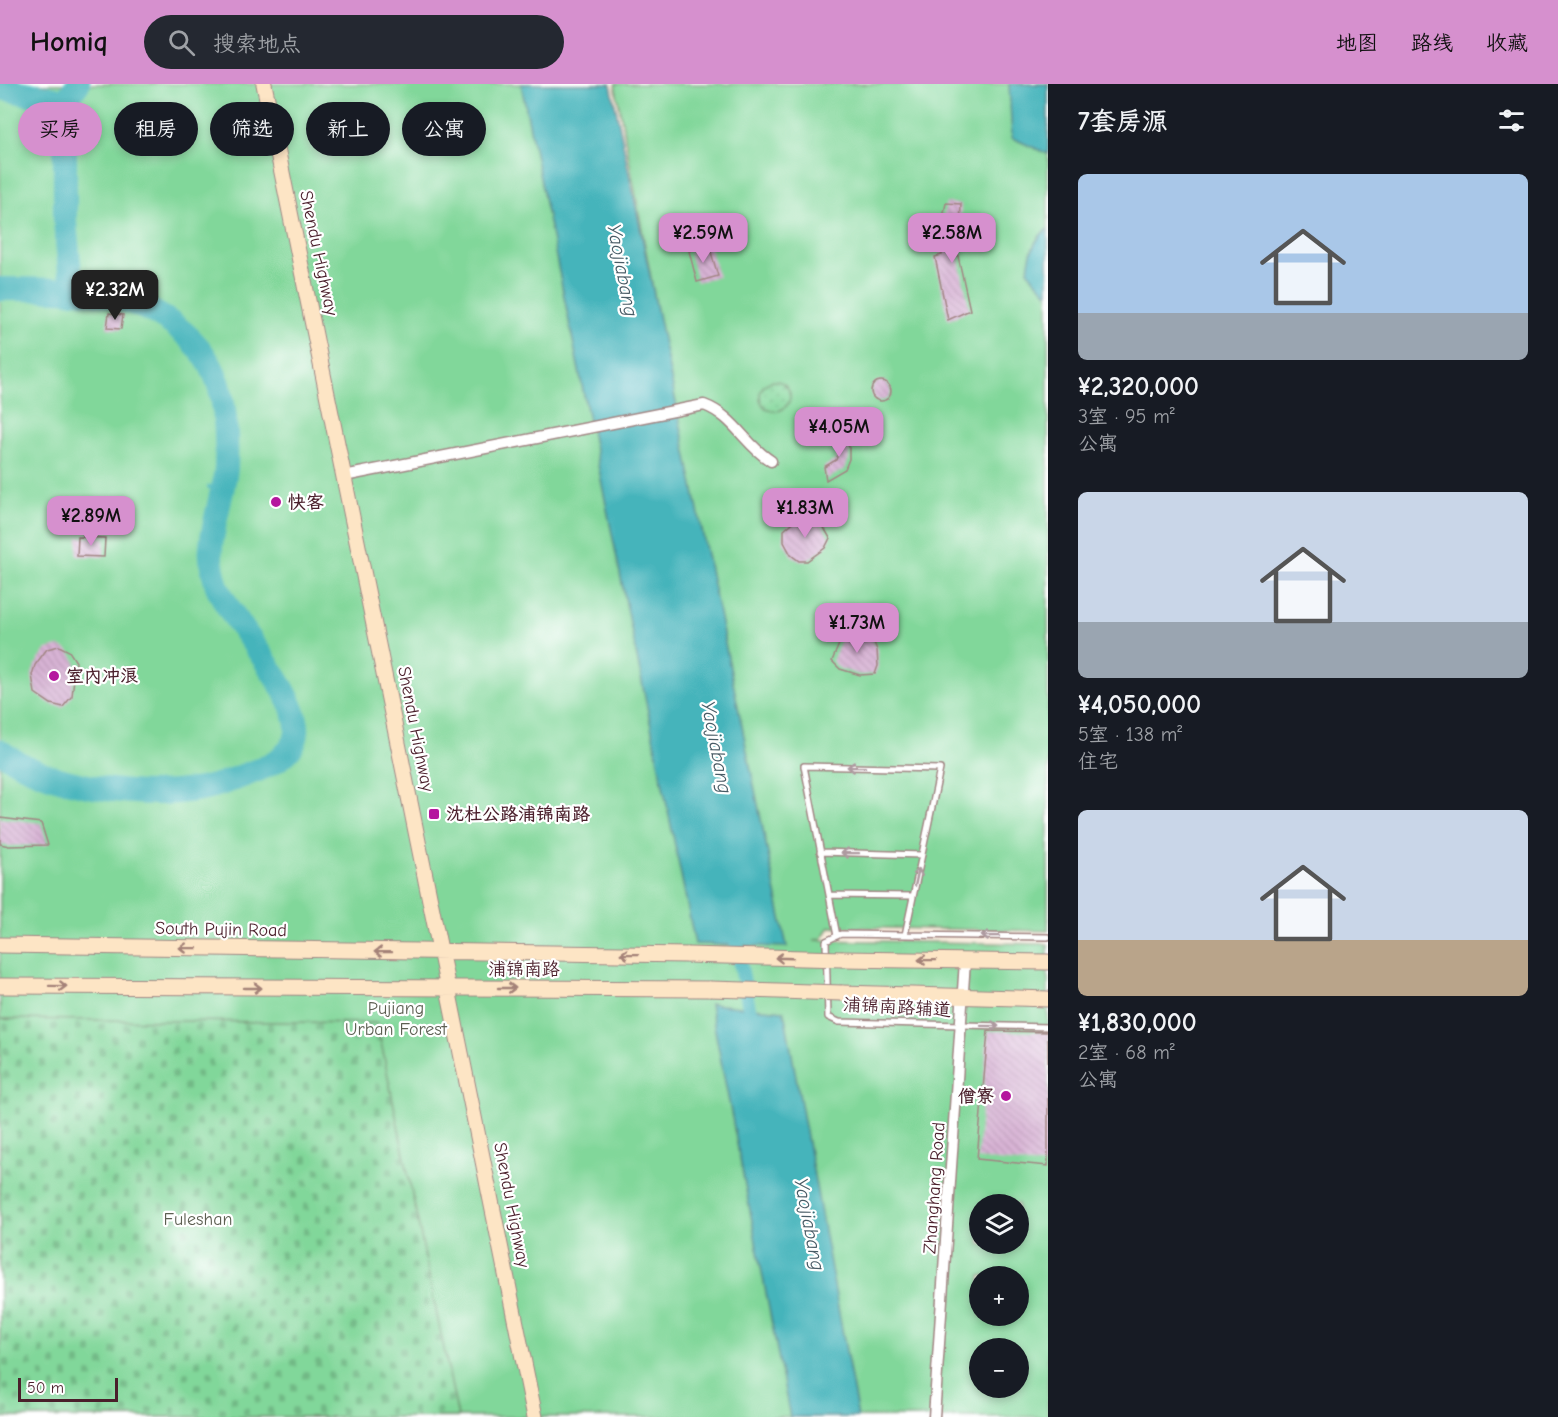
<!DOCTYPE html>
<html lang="zh">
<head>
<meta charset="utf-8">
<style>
	body { margin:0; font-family:"Comic Neue","LXGW WenKai TC",sans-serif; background:#242831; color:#f1f3f6; height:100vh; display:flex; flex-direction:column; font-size:22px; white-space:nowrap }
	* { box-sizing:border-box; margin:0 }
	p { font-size:20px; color:#9ea1a6 }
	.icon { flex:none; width:33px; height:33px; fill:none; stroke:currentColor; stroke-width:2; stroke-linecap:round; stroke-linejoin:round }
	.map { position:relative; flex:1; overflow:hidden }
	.details { display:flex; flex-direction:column; background:#171b24; width:510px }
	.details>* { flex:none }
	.guide { position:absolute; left:18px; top:18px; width:570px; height:54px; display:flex; gap:12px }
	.controls { position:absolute; left:969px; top:1110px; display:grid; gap:12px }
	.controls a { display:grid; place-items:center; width:60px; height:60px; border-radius:50%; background:#171b24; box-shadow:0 3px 9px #0003; font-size:30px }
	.scale { position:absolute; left:18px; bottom:15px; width:100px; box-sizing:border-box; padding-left:6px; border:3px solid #4a1f2b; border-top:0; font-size:16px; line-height:21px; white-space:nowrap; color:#4a1f2b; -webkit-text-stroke:4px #fff; paint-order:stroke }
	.price { position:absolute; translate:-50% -51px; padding:0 14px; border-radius:12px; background:#d690ce; color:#111; font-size:20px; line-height:39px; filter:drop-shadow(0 2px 3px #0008) }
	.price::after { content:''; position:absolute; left:50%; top:36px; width:18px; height:14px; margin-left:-9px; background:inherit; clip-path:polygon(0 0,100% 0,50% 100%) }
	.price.current { background:#222; color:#fff }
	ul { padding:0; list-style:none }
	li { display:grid; align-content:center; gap:12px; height:318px; padding:0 30px }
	li span { display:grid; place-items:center; height:186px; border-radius:9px; color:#555 }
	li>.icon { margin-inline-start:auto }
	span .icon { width:108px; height:108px; fill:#fffc; stroke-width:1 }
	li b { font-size:26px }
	h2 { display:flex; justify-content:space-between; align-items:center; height:72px; padding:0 30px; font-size:26px }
	.chip { padding:0 21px; border-radius:27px; background:#171b24; box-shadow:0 3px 9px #0003; font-size:21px; line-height:54px }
	.chip.current { background:#d690ce; color:#111 }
	header { display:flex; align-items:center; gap:36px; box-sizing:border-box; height:84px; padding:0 30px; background:#d690ce; color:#111 }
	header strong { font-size:28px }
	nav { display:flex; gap:33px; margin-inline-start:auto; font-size:21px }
	.search { width:420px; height:54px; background:#242831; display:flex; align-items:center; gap:15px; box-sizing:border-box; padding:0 21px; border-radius:33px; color:#9ea1a6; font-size:22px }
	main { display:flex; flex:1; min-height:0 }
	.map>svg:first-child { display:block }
</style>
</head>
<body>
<header>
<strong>Homiq</strong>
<div class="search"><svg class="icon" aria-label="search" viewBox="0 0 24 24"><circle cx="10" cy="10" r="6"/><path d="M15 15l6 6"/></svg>搜索地点</div>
<nav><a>地图</a><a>路线</a><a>收藏</a></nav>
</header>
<main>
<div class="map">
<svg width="1048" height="1333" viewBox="0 0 1048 1333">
	<defs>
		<pattern id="cemetery-stones" width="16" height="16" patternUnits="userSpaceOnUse" patternTransform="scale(1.5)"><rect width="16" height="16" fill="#81d79a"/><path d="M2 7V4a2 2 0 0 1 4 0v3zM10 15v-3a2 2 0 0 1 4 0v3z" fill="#71b885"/></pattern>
		<pattern id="garden-dots" width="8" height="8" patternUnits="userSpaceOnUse" patternTransform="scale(1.5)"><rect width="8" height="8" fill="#81d79a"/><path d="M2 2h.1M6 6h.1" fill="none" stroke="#71b885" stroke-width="1.8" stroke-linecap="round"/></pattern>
		<pattern id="building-back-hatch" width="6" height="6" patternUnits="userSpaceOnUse" patternTransform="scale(1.5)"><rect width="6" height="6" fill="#d8b4d5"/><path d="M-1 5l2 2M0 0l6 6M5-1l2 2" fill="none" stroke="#bb9ab7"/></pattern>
	</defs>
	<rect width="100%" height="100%" fill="#fff"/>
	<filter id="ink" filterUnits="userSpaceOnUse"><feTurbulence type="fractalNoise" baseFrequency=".0167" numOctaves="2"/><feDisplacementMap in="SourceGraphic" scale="12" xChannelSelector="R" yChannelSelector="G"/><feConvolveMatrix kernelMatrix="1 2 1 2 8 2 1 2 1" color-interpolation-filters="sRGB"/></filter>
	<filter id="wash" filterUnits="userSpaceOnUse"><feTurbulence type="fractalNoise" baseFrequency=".008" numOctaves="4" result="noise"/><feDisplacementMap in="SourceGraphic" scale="24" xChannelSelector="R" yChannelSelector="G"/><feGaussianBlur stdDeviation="1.35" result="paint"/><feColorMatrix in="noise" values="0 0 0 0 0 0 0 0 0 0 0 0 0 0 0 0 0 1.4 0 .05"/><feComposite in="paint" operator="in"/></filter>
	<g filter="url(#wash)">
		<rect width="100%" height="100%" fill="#f9ecdc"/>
		<path fill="#81d79a" stroke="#667b62" stroke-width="1.5" fill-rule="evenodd" d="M0,0H603L670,297L615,0H1048V847L830,843L822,855L814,856L1048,860V1333H0ZM980,1120H1018V1160H980ZM980,1192H1018V1232H980ZM980,1264H1018V1304H980Z"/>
		<path fill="url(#cemetery-stones)" stroke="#667b62" stroke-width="1.5" d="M0,935L377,939L458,1333H0Z"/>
		<path fill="url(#garden-dots)" stroke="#667b62" stroke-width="1.5" d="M760 312a15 15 0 1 1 30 0a15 15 0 1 1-30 0Z"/>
		<path fill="#44b4bb" stroke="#476a73" stroke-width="1.5" d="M521,0H611L787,863L695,860Z
			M1009,0H1048V70L1012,54Z
			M1048,145V210L1028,188C1029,172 1034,154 1048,145Z
			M710,920L784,927L858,1333H790Z"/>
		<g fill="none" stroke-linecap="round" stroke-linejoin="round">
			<path stroke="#44b4bb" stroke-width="4" d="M209,403L223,402"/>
			<path stroke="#44b4bb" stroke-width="14" d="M733,843L752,939"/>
			<path stroke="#44b4bb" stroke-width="24" d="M0,4L65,17
				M0,205C29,205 58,205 86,208C140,214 199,244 218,298C226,323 227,358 226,384C224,406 208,457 211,474C212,482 214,493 217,502C232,540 300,609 297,648C295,669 274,679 258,686C237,694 216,703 194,706C136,715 47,702 0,667
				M72,208L65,138V17L78,0"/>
		</g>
		<g id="blocks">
			<path fill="url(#building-back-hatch)" d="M946,119L961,120L960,147L956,148V163L970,226L948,236L935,173L942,171L939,141L942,139Z
				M709,161L718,192L697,198L689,167Z
				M109,229L123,231L121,245L107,244Z
				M871 307a10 10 0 1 1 20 0a10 10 0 1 1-20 0Z
				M839,338L849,363V375L845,385L826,396L824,383L836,376L839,367Z
				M798,434L823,442L830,454L825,464L807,477H799L791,471L784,458V446Z
				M78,453L105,454L104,473L77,472Z
				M858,547L871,551L877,566L878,582L875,590L860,591L840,585L832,577L842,553L850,548Z
				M59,562L69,567L76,578L72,612L63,623L51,620L35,609L32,591L35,581L47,565Z
				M0,734L41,739L48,761L9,762L0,760Z
				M988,947L1048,948V1082L977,1075Z"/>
		</g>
	</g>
	<g filter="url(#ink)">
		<use href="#blocks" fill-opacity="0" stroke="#a28684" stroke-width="1.5"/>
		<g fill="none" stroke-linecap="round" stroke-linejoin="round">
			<g stroke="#a28684" stroke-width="8">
				<path id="lane" d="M820,768L922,771
					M829,811L913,812
					M837,852L804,682L940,685L905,851
					M1048,853L841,850L826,857L828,933L839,938L1048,943"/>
			</g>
			<g stroke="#a28684" stroke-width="13">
				<path id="street" d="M344,392L704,321C734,332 745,361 771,377
					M934,1333L965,877"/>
			</g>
			<g stroke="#a28684" stroke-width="17">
				<path id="secondary" d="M264,0L535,1333
					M0,861L688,871
					M843,875L1048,878
					M0,902L710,905
					M842,909L1048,915"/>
			</g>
			<use href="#lane" stroke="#fff" stroke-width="5"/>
			<use href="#street" stroke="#fff" stroke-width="10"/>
			<use href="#secondary" stroke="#fde5c5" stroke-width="15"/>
			<g stroke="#a28684" stroke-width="17" stroke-linecap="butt">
				<path id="secondary-bridge" d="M688,871L843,875
					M710,905L842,909"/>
			</g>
			<use href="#secondary-bridge" stroke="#fde5c5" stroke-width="15"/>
		</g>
		<defs><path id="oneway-shaft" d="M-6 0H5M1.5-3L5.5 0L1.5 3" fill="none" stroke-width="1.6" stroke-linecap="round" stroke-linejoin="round" transform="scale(1.5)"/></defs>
		<g stroke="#ae9aa0">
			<use href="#oneway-shaft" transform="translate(856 683) rotate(-179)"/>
			<use href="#oneway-shaft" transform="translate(850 769) rotate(-179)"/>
			<use href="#oneway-shaft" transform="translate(917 793) rotate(-78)"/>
			<use href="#oneway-shaft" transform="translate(990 852) rotate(-179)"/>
			<use href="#oneway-shaft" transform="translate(990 942) rotate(1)"/>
		</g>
		<g stroke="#a48278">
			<use href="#oneway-shaft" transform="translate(188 864) rotate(-179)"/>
			<use href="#oneway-shaft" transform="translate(383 868) rotate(-179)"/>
			<use href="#oneway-shaft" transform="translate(629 870) rotate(-179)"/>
			<use href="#oneway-shaft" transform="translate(784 874) rotate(-178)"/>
			<use href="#oneway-shaft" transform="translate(927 876) rotate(-179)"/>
			<use href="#oneway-shaft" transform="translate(58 902) rotate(1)"/>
			<use href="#oneway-shaft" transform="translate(253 904)"/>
			<use href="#oneway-shaft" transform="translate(507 904)"/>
		</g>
	</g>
	<g fill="#b5179e" stroke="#fff" stroke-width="2">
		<circle cx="276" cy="418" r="6"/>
		<circle cx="54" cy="592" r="6"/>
		<rect x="428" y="724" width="12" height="12" rx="3"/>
		<circle cx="1006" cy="1012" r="6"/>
	</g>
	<g text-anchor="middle" stroke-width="4.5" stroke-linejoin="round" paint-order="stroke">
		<g font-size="18" fill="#4a1f2b" stroke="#fff">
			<text transform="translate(319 169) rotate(78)" y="6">Shendu Highway</text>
			<text transform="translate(416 645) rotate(79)" y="6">Shendu Highway</text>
			<text transform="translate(221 845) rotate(1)" y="6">South Pujin Road</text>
			<text x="524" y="891">浦锦南路</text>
			<text transform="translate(897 923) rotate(3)" y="6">浦锦南路辅道</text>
			<text transform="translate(934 1104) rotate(-86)" y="6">Zhanghang Road</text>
			<text transform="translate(512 1121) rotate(79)" y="6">Shendu Highway</text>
		</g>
		<g font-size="18" font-weight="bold" fill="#4a1f2b" stroke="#fff" text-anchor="start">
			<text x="288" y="424">快客</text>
			<text x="66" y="598">室内冲浪</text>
			<text x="446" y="736">沈杜公路浦锦南路</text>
			<text x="994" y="1018" text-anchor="end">僧寮</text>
		</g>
		<g font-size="18" fill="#5d5f52" stroke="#fff">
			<text x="396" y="930">Pujiang<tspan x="396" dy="21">Urban Forest</tspan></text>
			<text x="198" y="1141">Fuleshan</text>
		</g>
		<g font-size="20" font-style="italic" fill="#485b65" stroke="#fff">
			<text transform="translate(623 186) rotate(79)" y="7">Yaojiabang</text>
			<text transform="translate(717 663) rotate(79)" y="7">Yaojiabang</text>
			<text transform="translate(810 1140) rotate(79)" y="7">Yaojiabang</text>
		</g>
	</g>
</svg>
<div class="controls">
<a><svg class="icon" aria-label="layers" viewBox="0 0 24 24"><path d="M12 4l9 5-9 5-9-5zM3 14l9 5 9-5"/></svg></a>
<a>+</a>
<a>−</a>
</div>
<div class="scale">50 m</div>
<b class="price" style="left:703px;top:180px">¥2.59M</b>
<b class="price" style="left:952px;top:180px">¥2.58M</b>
<b class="price current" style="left:115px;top:237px">¥2.32M</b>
<b class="price" style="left:839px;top:374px">¥4.05M</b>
<b class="price" style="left:805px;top:455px">¥1.83M</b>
<b class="price" style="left:91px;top:463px">¥2.89M</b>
<b class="price" style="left:857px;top:570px">¥1.73M</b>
<div class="guide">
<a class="chip current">买房</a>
<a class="chip">租房</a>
<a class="chip">筛选</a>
<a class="chip">新上</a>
<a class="chip">公寓</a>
</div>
</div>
<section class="details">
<h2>7套房源<svg class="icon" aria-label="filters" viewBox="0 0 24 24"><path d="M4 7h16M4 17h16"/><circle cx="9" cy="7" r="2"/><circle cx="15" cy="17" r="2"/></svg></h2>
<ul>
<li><span style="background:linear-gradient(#a9c7e8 75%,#9aa5b1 0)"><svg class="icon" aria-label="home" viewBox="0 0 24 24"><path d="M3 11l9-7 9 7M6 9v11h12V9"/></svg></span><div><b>¥2,320,000</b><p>3室 · 95 m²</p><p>公寓</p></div></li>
<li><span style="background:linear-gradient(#c9d6e8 70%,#9aa5b1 0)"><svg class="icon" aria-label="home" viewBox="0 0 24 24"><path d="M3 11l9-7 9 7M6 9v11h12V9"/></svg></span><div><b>¥4,050,000</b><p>5室 · 138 m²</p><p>住宅</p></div></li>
<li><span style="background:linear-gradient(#c9d6e8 70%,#b9a48a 0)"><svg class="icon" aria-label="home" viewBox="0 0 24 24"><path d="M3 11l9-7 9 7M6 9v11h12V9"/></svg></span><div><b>¥1,830,000</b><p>2室 · 68 m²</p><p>公寓</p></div></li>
</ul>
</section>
</main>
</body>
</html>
